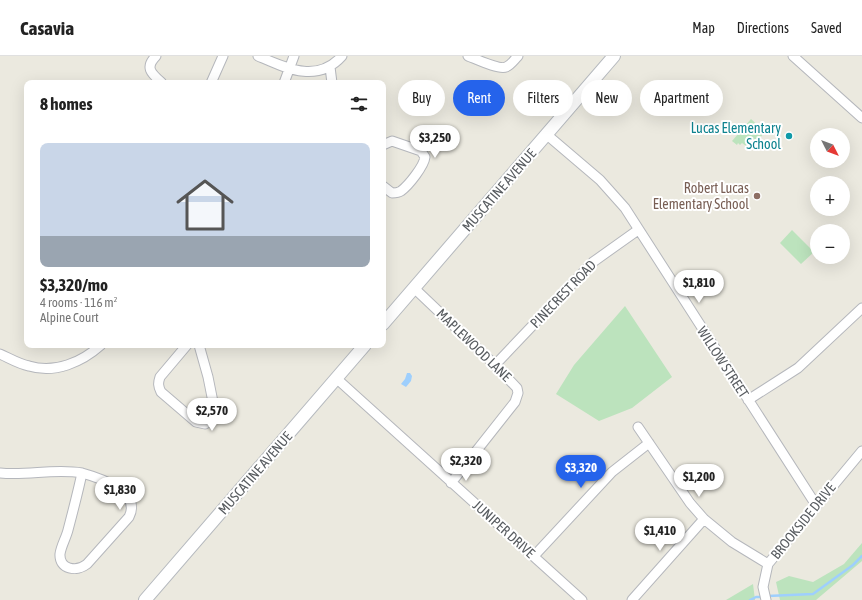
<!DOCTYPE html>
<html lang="en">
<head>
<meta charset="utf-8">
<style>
	body { margin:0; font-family:"Asap Condensed",sans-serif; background:#f6f6f6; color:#222; height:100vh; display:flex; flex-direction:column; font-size:15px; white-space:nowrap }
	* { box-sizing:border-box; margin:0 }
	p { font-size:13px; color:#767676 }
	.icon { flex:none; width:22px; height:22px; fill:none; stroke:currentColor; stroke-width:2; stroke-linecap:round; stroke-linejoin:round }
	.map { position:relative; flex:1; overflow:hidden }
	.details { position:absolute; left:24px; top:24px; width:362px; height:268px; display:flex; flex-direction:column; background:#fff; border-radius:8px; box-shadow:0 4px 16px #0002 }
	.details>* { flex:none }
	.banner { position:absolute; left:398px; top:24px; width:380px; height:36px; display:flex; gap:8px }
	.needle { width:26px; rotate:132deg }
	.fabs { position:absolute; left:810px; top:72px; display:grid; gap:8px }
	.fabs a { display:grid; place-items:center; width:40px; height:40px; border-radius:50%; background:#fff; box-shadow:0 4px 16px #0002; font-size:20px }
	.price { position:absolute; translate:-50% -34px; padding:0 9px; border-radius:14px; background:#fff; color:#222; font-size:13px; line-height:26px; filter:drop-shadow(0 1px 2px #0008) }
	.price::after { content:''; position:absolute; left:50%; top:24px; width:12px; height:9px; margin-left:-6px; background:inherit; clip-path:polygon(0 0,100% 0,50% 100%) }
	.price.on { background:#2563eb; color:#fff }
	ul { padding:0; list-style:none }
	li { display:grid; align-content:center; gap:8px; height:212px; padding:0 16px }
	li span { display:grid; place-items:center; height:124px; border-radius:8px; color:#555 }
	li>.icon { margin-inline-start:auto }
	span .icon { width:72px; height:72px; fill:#fffc; stroke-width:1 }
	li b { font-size:17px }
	h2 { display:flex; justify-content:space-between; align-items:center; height:48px; padding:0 16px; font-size:17px }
	.chip { padding:0 14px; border-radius:18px; background:#fff; box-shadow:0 4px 16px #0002; font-size:14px; line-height:36px }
	.chip.on { background:#2563eb; color:#fff }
	header { display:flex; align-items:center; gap:24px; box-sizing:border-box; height:56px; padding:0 20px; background:#fff; border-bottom:1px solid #e0e0e0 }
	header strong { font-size:19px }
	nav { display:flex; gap:22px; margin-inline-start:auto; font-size:14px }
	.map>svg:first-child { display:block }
</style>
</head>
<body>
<header>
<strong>Casavia</strong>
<nav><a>Map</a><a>Directions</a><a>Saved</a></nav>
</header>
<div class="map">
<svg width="862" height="544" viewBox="0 0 862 544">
	<rect width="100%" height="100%" fill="#ebe9df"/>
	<path fill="#bce3bd" d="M751,63L765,76L750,93L742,87L740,89L738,87L737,89L732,85Z
		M792,174L814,196L801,208L780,187Z
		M625,250L672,321L632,352L599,365L556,338L574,309Z
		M862,487V505L816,544H780L776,526L789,520L813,526L844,508Z
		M753,528L755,544H726Z"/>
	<path fill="#9ecffd" d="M407,317H410L412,320L411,325L406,331L401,328L405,323Z"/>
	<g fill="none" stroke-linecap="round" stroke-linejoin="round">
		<path stroke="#9ecffd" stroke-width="2.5" d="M768,540L813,538L853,509L862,500
			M750,544L756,541H763"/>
		<g stroke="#b5b7bc" stroke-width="11">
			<path id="minor" d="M156,0C144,12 152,18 162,27
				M258,0C286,12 317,28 342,0
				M468,0C476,3 499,14 506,11C511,9 514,4 518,0
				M793,0L862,62
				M330,11L332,27
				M211,27L223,0
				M284,27L294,0
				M546,78L600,124L625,152L816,449
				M383,89L392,85L421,95L425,101C424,110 409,129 401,135C398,137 395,137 392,137L383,130
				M414,232L495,309L517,332L518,337L515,346L451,427
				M187,289L160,321C158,327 158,330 161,336L196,366L205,368L212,364L215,356L208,321L199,289
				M0,298C9,302 19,308 29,310C55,318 82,306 101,289
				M495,309L593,206L638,174
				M336,322L582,544
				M748,344L798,312L862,252
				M638,371L690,447L704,463L732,486L768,508
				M0,417C28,420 54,412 82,417
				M82,417C100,422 142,436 129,461L87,508C77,516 59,514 60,498C61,490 66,482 68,474C73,455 78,436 82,417Z
				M534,500L612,416L649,387
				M632,544L704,463
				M766,544L763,531L768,508L862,395"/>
		</g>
		<g stroke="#b5b9be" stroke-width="14">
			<path id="secondary" d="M383,268L614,0
				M145,544L365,289"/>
		</g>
		<use href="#minor" stroke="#fff" stroke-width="9"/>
		<use href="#secondary" stroke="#fff" stroke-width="12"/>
	</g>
	<circle fill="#0f9aa8" stroke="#fff" stroke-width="1.5" cx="789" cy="80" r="4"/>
	<circle fill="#8d6e63" stroke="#fff" stroke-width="1.5" cx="757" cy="140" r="4"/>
	<g text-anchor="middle" stroke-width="4" stroke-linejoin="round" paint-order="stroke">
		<g font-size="14" fill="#0d838f" stroke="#fff" text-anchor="end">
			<text x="781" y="77">Lucas Elementary<tspan x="781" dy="16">School</tspan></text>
		</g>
		<g font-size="14" fill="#785e54" stroke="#fff" text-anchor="end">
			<text x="749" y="137">Robert Lucas<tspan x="749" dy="16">Elementary School</tspan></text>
		</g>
		<g font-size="14" fill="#585c60" stroke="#fff">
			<text transform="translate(499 134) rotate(-49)" y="5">MUSCATINE AVENUE</text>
			<text transform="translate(563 238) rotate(-46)" y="5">PINECREST ROAD</text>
			<text transform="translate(474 289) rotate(44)" y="5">MAPLEWOOD LANE</text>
			<text transform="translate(723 306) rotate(57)" y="5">WILLOW STREET</text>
			<text transform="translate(255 417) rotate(-49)" y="5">MUSCATINE AVENUE</text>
			<text transform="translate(803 465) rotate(-51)" y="5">BROOKSIDE DRIVE</text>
			<text transform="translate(504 473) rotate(42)" y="5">JUNIPER DRIVE</text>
		</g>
	</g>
</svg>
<div class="fabs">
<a><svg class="needle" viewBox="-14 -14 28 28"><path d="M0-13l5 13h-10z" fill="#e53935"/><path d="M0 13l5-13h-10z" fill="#767676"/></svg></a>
<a>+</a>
<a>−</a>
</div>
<b class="price" style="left:435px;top:103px">$3,250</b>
<b class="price" style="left:699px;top:248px">$1,810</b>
<b class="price" style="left:212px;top:376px">$2,570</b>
<b class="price" style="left:466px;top:426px">$2,320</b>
<b class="price on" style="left:581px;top:433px">$3,320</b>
<b class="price" style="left:699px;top:442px">$1,200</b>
<b class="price" style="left:120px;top:455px">$1,830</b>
<b class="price" style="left:660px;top:496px">$1,410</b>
<div class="banner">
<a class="chip">Buy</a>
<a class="chip on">Rent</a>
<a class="chip">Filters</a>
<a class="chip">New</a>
<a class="chip">Apartment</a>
</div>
<section class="details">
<h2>8 homes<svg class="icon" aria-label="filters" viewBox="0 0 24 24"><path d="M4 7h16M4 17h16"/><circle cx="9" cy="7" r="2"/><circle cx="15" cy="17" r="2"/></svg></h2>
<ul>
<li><span style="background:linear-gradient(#c9d6e8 75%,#9aa5b1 0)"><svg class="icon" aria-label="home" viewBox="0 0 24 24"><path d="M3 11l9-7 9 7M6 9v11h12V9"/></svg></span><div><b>$3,320/mo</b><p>4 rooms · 116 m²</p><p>Alpine Court</p></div></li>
</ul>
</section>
</div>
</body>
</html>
